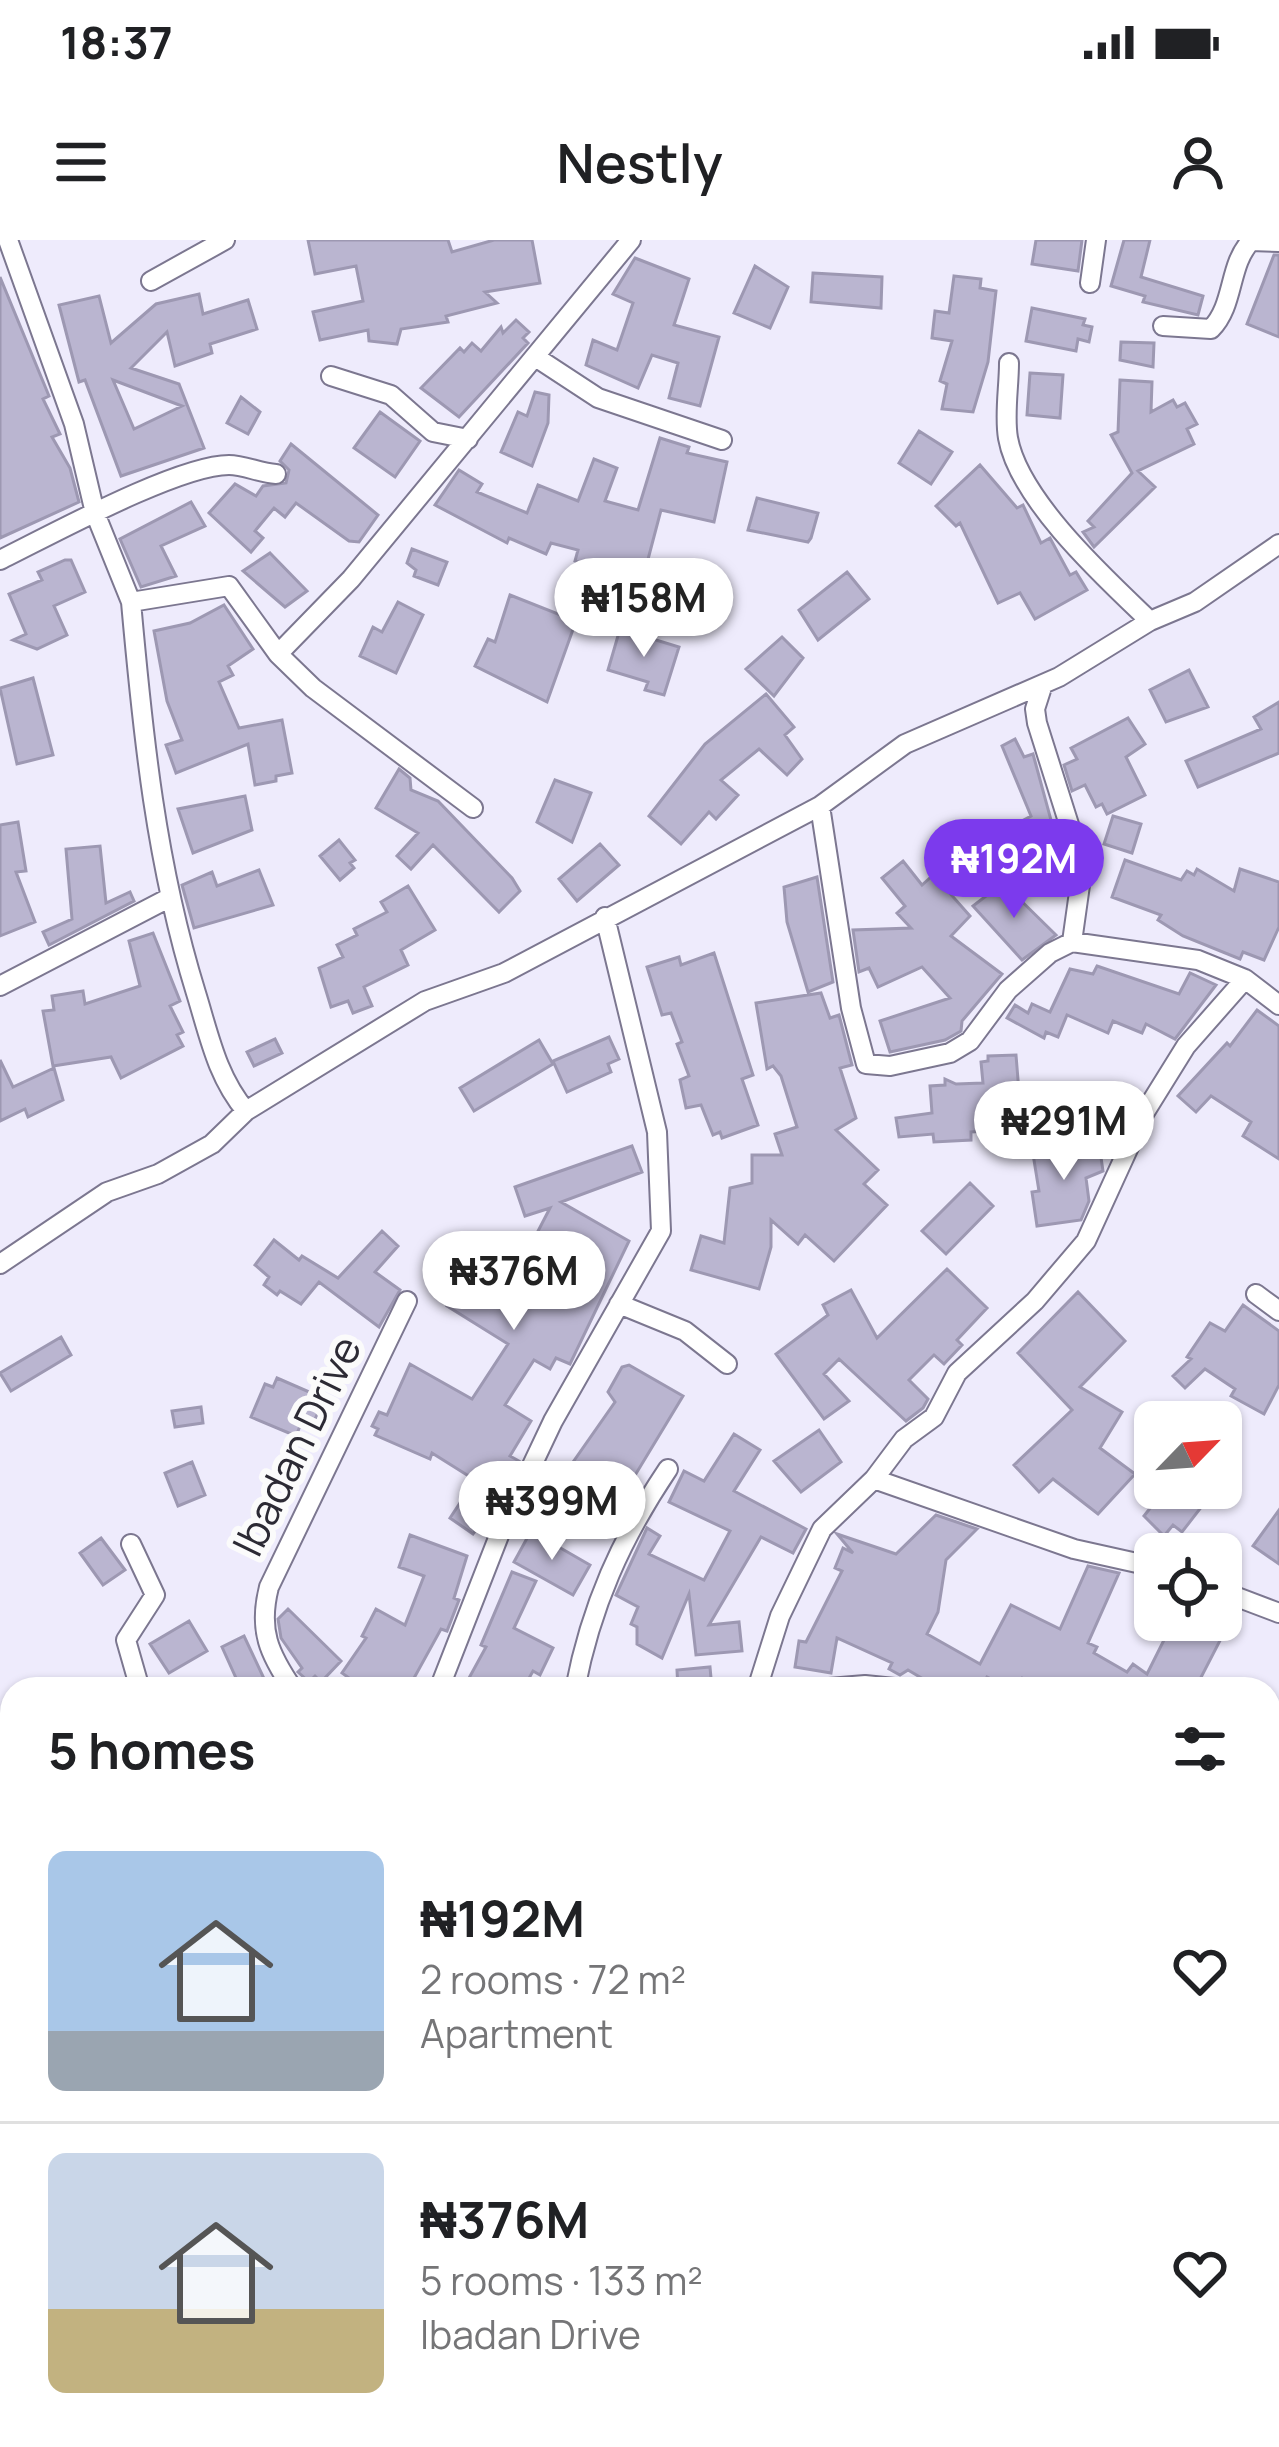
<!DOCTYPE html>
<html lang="en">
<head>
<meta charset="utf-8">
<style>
	body { margin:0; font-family:Manrope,sans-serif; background:#f6f6f6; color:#202124; height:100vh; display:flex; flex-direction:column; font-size:45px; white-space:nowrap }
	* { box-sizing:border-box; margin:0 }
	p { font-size:39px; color:#757577 }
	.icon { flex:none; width:66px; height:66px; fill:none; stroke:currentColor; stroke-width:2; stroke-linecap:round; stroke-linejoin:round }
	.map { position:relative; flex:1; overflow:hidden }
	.details { position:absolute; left:0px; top:1437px; width:1281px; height:771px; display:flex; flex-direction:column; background:#fff; border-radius:36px 36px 0 0; box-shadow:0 3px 9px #0004 }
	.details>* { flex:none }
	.needle { width:78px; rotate:65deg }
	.fabs { position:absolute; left:1134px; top:1161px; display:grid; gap:24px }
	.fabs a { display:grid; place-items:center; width:108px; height:108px; border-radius:18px; background:#fff; box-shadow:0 3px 9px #0004; font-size:60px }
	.price { position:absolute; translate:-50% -102px; padding:0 27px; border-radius:42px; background:#fff; color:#222; font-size:39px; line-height:78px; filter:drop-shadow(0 3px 6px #0008) }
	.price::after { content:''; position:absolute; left:50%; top:72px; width:36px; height:27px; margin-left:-18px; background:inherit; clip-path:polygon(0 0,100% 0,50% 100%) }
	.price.active { background:#7c3aed; color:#fff }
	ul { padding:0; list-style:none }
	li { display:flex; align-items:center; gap:36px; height:300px; padding:0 48px }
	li+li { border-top:3px solid #e0e0e0 }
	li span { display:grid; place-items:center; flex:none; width:336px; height:240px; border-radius:18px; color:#555 }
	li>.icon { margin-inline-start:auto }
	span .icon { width:144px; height:144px; fill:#fffc; stroke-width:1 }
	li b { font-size:51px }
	h2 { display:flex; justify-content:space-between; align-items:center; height:144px; padding:0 48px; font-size:51px }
	.status { display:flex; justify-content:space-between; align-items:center; height:84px; padding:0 60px; background:#fff; direction:ltr }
	.status svg { height:33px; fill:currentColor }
	header { display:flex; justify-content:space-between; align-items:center; height:156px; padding:0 48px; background:#fff; font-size:54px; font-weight:600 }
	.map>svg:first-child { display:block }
</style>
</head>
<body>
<div class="status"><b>18:37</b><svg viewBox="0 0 49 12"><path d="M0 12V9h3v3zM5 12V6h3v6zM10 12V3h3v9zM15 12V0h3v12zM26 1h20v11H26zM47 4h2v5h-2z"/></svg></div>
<header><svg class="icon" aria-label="menu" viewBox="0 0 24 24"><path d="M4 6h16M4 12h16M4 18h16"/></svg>Nestly<svg class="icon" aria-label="person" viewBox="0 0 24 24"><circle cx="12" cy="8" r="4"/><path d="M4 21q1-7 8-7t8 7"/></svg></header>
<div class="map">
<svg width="1279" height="2207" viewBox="0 0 1279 2207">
	<rect width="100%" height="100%" fill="#eeebfc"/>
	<path fill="#bab5d0" stroke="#9d98b2" stroke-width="3" fill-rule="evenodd" d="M308,0H448L452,12L494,0H532L540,43L485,52L497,63L446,76L448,82L401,89L397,104L369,101L368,90L320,100L313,72L363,61L356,26L315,34Z
		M1036,0H1082L1078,31L1032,24Z
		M1124,0H1150L1141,37L1203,56L1198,75L1143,62L1145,56L1111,46Z
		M1274,15H1279V97L1247,84Z
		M635,18L689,39L674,85L719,97L700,166L669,158L678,123L652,115L638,148L586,125L593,100L617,110L633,63L613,54Z
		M755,26L788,47L770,88L734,73Z
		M813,33L882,37L881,68L811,62Z
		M954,36L981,39L980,48L996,51L988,122L973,172L942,169L947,144L940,141L952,101L932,98L935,71L949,73Z
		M0,37L49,156L43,159L60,194L52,197L70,228L79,262L0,298Z
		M199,54L203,74L248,60L257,89L210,104L212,113L175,126L167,92L131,128L179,144L204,208L121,236L85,140L79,142L59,65L99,56L111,103L156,64ZM113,140L182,166L134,189Z
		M1032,68L1085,79L1083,85L1092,87L1089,102L1078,99L1076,111L1026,101Z
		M516,80L529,92L523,98L528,103L459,177L421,148L460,108L464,112L472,103L481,111L501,87L503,93Z
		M1121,102L1154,103L1153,127L1120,120Z
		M1030,133L1063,135L1060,178L1027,175Z
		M1120,140L1152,142L1151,172L1173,160L1177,167L1185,163L1197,184L1187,189L1194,204L1138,231L1155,247L1094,307L1083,292L1094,287L1088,281L1132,233L1111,195L1118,192Z
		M535,152L549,155L548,183L532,226L501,212L518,172L527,176Z
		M241,157L260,172L248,194L227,183Z
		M380,172L420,201L395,237L354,208Z
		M919,191L952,212L931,244L899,223Z
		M660,198L689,207L687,213L727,222L714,282L661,270L642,342L575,321L578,310L551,303L546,314L509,298L507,303L435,265L459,230L482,244L477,252L527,273L538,245L578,261L594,219L617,228L605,261L638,270Z
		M291,204L378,275L359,302L349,301L296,263L285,277L274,268L255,291L263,298L251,312L209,273L235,244L256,256L263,246L286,243L289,230L280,221Z
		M980,225L1017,268L1023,265L1041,303L1050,298L1070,335L1076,332L1087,350L1035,379L1020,353L998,363L960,283L956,286L936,266Z
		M757,258L818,273L811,298L808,302L748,290Z
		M191,262L205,286L161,306L176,336L141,347L120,299Z
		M412,309L447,322L438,345L414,336L416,330L407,323Z
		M270,313L307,351L285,367L243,331Z
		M65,320H71L85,352L54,366L67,395L37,409L13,400L26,394L9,354L42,340L38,332Z
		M847,332L869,359L818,400L799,370Z
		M510,355L576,381L547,462L475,426L488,399L495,402Z
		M398,362L423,375L396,433L360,416L373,387L382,392Z
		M224,365L253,409L228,426L233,435L219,442L239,488L282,480L292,533L276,536V541L255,545L248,504L176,533L166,505L182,500L167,461L154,391L190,383Z
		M620,389L679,407L664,455L645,450L648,442L608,430Z
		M782,397L803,418L774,456L746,429Z
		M1189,430L1208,467L1166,482L1150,450Z
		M33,438L53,515L17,524L0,448Z
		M766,454L794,487L785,495L802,519L787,535L759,509L721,540L738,555L716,579L709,572L681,604L649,576L705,504Z
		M1279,462V513L1198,547L1186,521L1261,489L1254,477Z
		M1128,478L1145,504L1126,517L1145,555L1107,574L1102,564L1096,567L1085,545L1072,551L1064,525L1077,519L1071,508Z
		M1015,499L1024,517L1033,514L1057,602L1019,625L1005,599L1013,595L1009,588L1031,576L1002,506Z
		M399,529L410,538L411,550L438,561L512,638L520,651L499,672L433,605L411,629L397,616L418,593L376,568Z
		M555,540L591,553L572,602L537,582Z
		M245,556L252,590L193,613L178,569Z
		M1113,576L1141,584L1132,613L1104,604Z
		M18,582L26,631L16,632L35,682L0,696V585Z
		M339,600L355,620L350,623L354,628L340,640L320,616Z
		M600,604L619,625L577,661L559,639Z
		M100,606L106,663L130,652L134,661L49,705L43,692L72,679L66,609Z
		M1125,620L1181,640L1187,631L1194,635L1197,629L1234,651L1240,629L1279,642V687L1264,720L1243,712L1240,719L1183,696L1158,680L1161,675L1112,657Z
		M903,621L922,645L931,637L947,650L970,676L951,696L1002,734L962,781L961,791L945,800L890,812L880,781L950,758L922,727L878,747L869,728L859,732L853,690L911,688L897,673L905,666L882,638Z
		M259,630L273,665L194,688L182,645L212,632L217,646Z
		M817,637L833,742L808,752L787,682L784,647Z
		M1003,643L1056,695L1022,720L973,666Z
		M408,646L435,690L401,710L408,725L364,747L372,766L353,773L348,761L331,767L319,728L343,717L337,705L357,695L354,689L387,672L381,662Z
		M153,693L180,761L170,766L183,792L177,795L183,806L121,838L111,817L53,826L43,771L54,770L52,756L83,751L85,764L140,746L129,701Z
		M714,713L753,835L742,839L758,885L722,898L720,892L713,895L701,865L686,868L680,840L689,836L677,804L682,802L671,773L662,775L647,727L679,717L681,725Z
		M1097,726L1179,754L1190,733L1216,745L1175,799L1146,784L1142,793L1113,781L1108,793L1067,775L1058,797L1046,792L1044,798L1007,778L1015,765L1028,773L1032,764L1050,772L1070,729L1093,734Z
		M821,753L830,778L839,775L852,825L840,828L856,878L836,890L878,930L864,944L887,965L834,1021L805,995L798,1004L771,980V1007L759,1049L691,1030L701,996L724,1003L730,948L752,943V915H782L775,894L797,887L781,836L773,826L767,829L756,763Z
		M1257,770L1279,786V919L1243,896L1251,882L1211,856L1196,872L1178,856L1227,803L1230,806Z
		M609,797L619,819L608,824L611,832L567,852L553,821Z
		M275,799L282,813L254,826L247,812Z
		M539,800L553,824L474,871L460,848Z
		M1016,815L1022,889L971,892V900L934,902L933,894L899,897L896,878L932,873L930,846L945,845V839L956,844L983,843L981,822L988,821V816Z
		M0,820L13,847L54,828L63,860L28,877L25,869L0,881Z
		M1099,904L1103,931L1086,938L1089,961L1081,980L1037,986L1032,952L1039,951L1033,914Z
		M632,906L642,932L561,962L629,1001L570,1124L556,1118L550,1129L534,1120L505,1165L531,1181L510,1216L519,1221L502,1256L473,1294L450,1278L475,1240L432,1213L430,1219L375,1195L378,1189L372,1186L379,1172L387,1175L410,1124L472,1159L508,1104L447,1066L486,1002L521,1024L550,968L525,976L515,947Z
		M970,943L993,966L946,1014L922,991Z
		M382,991L398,1006L375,1032L400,1050L379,1087L319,1042L301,1064L280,1051L277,1055L264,1045L269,1037L255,1025L274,1000L299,1020L302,1016L338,1038Z
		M947,1029L987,1068L957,1100L962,1105L944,1124L934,1115L909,1140L928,1159L923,1168L906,1181L839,1119L824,1134L849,1161L824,1179L776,1114L828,1075L823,1065L851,1050L877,1098Z
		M1078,1052L1125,1101L1080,1147L1122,1172L1100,1208L1135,1234L1098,1274L1053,1239L1039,1252L1014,1225L1072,1170L1018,1113Z
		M1243,1065L1279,1091V1145L1264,1174L1231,1156L1235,1149L1205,1129L1185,1148L1173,1136L1191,1119L1187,1117L1210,1083L1225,1091Z
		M61,1097L71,1115L11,1151L0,1133Z
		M629,1125L683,1156L611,1275L589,1261L595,1252L564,1235L615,1162L608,1152L622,1127Z
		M277,1138L314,1154L310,1163L320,1168L312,1186L302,1181L296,1196L251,1177L265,1144L273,1147Z
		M201,1167L203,1183L175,1187L172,1171Z
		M819,1190L841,1222L801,1252L774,1221Z
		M734,1194L760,1210L734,1251L806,1289L793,1313L761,1297L709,1385L739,1382L742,1411L696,1415L689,1354L662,1418L637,1404V1387L631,1384L638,1367L616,1355L647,1288L660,1296L649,1314L704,1340L730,1291L669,1262L684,1231L704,1241Z
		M192,1222L205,1255L178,1266L165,1233Z
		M1166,1248H1216L1182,1292L1173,1285L1164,1296L1144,1276Z
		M1279,1270V1324L1253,1306Z
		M936,1275L977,1289L946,1320L938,1372L927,1394L980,1424L1011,1365L1060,1389L1088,1326L1119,1333L1088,1403L1097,1407L1094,1413L1127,1432L1133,1424L1147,1434L1174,1380H1208L1226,1389L1195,1449H1044L1022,1438L1011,1449L987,1437L981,1449H940L908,1430L900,1435L889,1429L892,1423L837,1398L831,1433L795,1427L799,1401L806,1402L842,1331L835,1328L843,1308L853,1313L837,1294L896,1314Z
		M531,1291L590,1325L573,1355L514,1322Z
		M410,1295L467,1316L454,1358L459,1360L447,1391L441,1389L408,1449H364L342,1433L366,1398L362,1396L376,1369L405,1385L424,1336L399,1327Z
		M101,1298L125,1330L103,1345L80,1313Z
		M512,1332L536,1341L514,1388L553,1408L540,1435L533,1431L523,1449H463L486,1407L481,1405Z
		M288,1369L341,1421L321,1442L315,1436L309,1442L298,1432L302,1428L281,1398L278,1379Z
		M189,1381L207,1411L169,1433L150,1404Z
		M244,1396L267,1445L260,1449H241L222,1407Z
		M710,1427L712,1449H678L677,1430Z"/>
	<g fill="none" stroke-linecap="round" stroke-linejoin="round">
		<g stroke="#7c7790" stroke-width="22">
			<path id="street" d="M8,0L74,184L95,273L131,362L229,346L278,414L313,448L473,568
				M151,41L225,0
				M1090,43L1096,0
				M1163,86L1211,89C1235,65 1228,25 1251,1L1279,2
				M537,118L598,158L722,200
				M1009,123C1009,147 1004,175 1008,198C1019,260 1106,339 1150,381
				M331,136L391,155L433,192L468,199
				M1279,304L1195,362L1150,381L1059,437L905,504L820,566L851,768L866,824L890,826L950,813L970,801L1008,750L1050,713L1072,702L1198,720L1245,739L1279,765
				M0,320C49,296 178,225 229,225C244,225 260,233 276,234
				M131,362C143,496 156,624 196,753C209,795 217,837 246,871
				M278,414L351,339L631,0
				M1043,444L1035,469L1037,483L1078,613L1081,638L1072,702
				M0,746L167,659
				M0,1024L107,952L158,934L212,904L246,871L425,761L504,733L820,566
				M1256,1054L1279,1071
				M619,1064L685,1091L727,1124
				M874,1239L1074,1309L1155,1327
				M131,1304L155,1355L126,1400L140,1449
				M1221,1351L1279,1373
				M293,1449C269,1414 258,1390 269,1347L407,1061
				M439,1449L500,1293L553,1181L661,991L657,892L605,677
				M575,1449C591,1366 621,1299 668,1229
				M757,1449L780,1376L822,1289L874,1239L904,1199L934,1177L957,1133L1035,1061L1086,1001L1145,872L1186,806L1245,739
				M817,1449L865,1445L904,1449
				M1269,1553L1279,1559
				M0,1611L12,1643
				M0,1696L12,1690
				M1269,1717L1279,1718
				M1269,1769L1279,1741
				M1269,1859L1279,1868
				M0,2013L12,2039
				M0,2139L12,2136
				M1269,2187L1279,2202
				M80,2196L85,2207
				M1089,2196L1101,2207
				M1255,2196L1258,2207
				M188,2207L193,2196
				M475,2207L477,2196"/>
		</g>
		<use href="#street" stroke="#fff" stroke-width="18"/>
	</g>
	<g text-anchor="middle" stroke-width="12" stroke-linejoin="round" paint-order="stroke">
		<g font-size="42" fill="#2c2a34" stroke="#fbfbfb">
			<text transform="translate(297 1206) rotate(-64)" y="15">Ibadan Drive</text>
		</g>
	</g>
</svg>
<div class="fabs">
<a><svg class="needle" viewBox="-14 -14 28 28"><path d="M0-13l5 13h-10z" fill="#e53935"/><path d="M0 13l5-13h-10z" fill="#757577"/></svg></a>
<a><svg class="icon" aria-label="locate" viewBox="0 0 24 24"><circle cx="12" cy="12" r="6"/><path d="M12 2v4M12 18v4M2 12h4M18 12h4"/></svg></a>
</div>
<b class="price" style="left:644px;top:420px">₦158M</b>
<b class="price active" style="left:1014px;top:681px">₦192M</b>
<b class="price" style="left:1064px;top:943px">₦291M</b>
<b class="price" style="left:514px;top:1093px">₦376M</b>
<b class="price" style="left:552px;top:1323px">₦399M</b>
<section class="details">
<h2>5 homes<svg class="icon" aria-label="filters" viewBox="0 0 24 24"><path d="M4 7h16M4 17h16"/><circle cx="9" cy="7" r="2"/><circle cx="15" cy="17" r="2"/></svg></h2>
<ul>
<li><span style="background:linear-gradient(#a9c7e8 75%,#9aa5b1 0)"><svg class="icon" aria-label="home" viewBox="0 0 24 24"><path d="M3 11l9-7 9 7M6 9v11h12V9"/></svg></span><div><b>₦192M</b><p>2 rooms · 72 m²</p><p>Apartment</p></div><svg class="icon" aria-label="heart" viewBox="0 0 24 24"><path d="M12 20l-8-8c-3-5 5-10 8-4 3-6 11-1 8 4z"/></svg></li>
<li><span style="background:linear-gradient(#c9d6e8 65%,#c2b280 0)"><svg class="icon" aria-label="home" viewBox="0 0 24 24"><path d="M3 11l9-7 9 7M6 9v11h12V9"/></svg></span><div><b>₦376M</b><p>5 rooms · 133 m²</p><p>Ibadan Drive</p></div><svg class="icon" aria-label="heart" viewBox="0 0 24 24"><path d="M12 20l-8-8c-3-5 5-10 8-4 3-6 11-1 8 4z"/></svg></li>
</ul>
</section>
</div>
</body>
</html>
